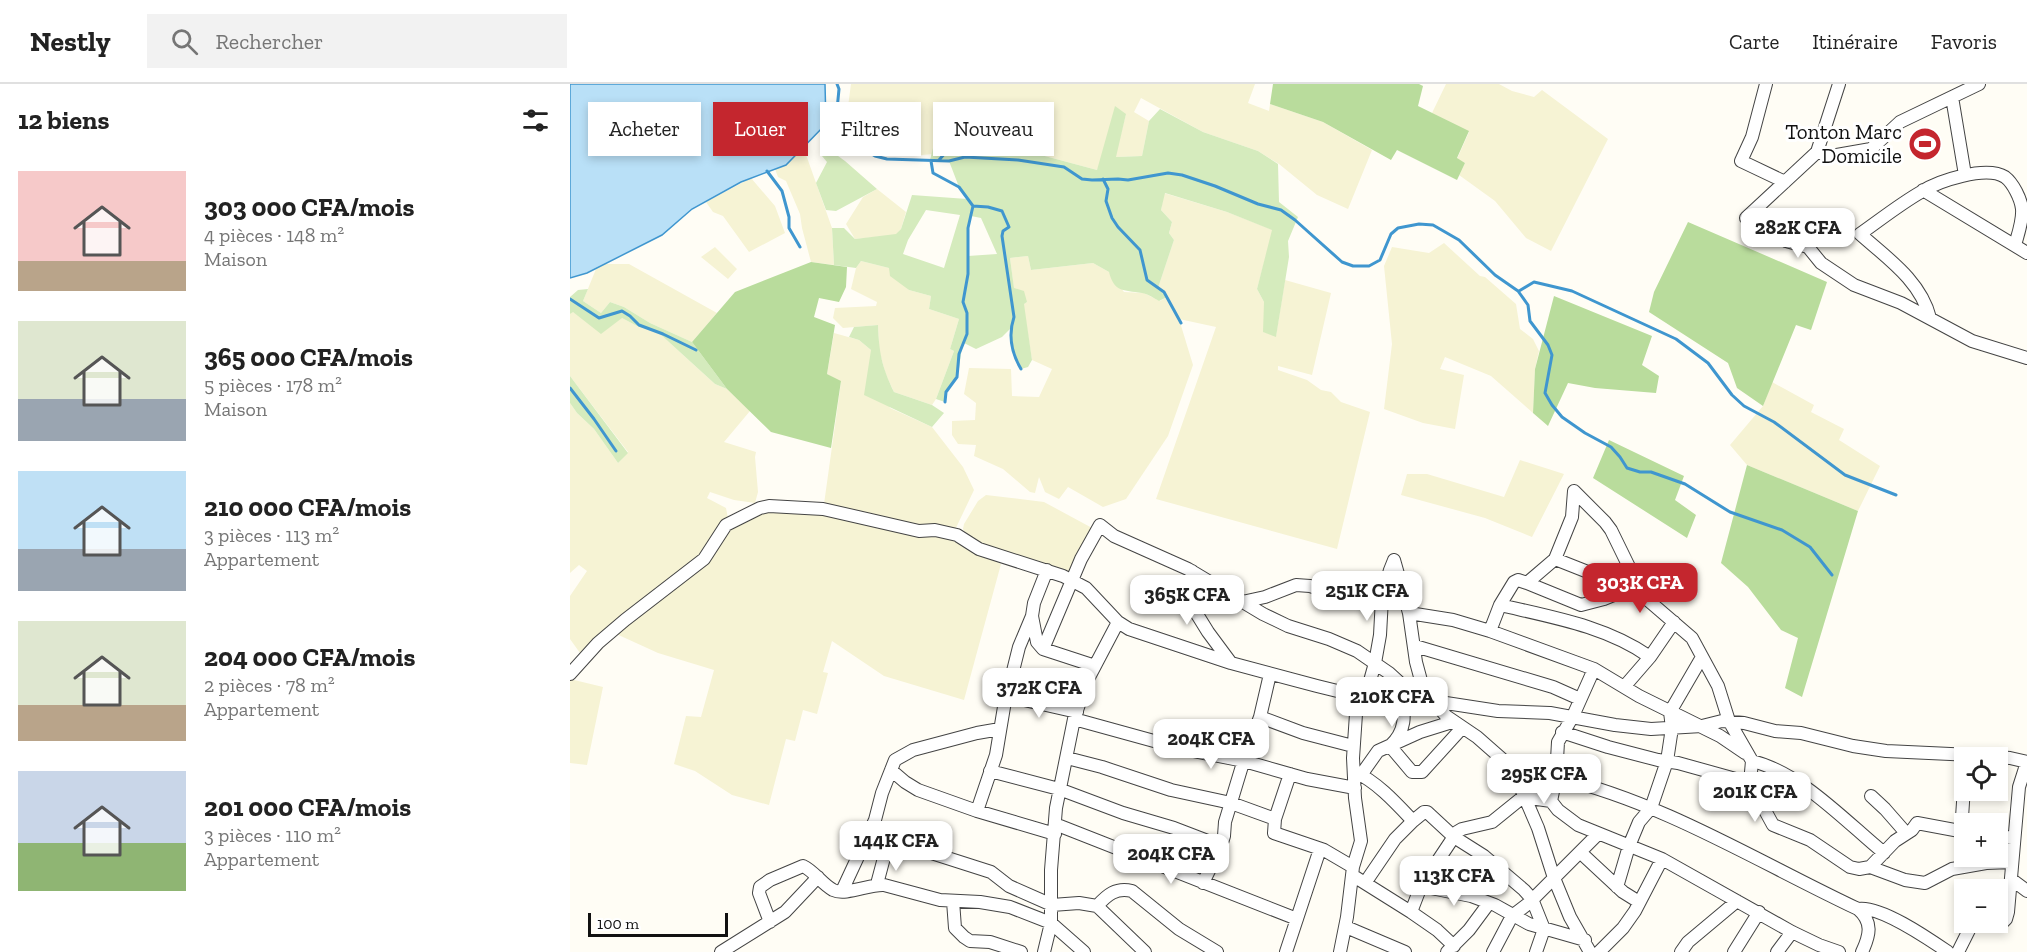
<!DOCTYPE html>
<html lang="fr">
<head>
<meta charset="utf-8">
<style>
	body { margin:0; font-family:"Zilla Slab",serif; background:#f2f2f2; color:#222; height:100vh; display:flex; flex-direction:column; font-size:22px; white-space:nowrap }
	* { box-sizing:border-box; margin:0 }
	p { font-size:20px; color:#767676 }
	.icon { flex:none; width:33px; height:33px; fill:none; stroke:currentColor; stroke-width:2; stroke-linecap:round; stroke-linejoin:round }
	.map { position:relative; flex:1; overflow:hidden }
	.side { display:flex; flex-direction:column; background:#fff; width:570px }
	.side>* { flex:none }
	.banner { position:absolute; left:18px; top:18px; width:570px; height:54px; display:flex; gap:12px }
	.controls { position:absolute; left:1384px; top:663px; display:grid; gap:12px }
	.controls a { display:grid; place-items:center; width:54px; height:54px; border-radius:0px; background:#fff; box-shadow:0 3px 9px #0003; font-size:30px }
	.scale { position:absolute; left:18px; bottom:15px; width:140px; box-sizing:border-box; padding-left:6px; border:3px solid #111; border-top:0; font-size:16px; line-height:21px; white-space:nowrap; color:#111; -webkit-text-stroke:4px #fff; paint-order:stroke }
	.price { position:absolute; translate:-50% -51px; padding:0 14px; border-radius:12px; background:#fff; color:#222; font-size:20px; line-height:39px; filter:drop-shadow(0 2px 3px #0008) }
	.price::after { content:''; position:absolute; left:50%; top:36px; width:18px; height:14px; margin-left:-9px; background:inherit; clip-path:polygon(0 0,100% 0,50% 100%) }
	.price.active { background:#c4262e; color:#fff }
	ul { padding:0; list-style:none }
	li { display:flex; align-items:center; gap:18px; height:150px; padding:0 18px }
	li span { display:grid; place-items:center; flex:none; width:168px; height:120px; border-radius:0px; color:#555 }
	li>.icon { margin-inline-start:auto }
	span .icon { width:72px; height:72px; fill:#fffc; stroke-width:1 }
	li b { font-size:26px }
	h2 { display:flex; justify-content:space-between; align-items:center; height:72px; padding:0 18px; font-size:26px }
	.tag { padding:0 21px; border-radius:0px; background:#fff; box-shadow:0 3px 9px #0003; font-size:21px; line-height:54px }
	.tag.active { background:#c4262e; color:#fff }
	header { display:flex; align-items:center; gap:36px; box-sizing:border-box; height:84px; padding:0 30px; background:#fff; border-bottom:2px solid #e0e0e0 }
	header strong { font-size:28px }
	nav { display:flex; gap:33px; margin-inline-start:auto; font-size:21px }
	.search { width:420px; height:54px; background:#f2f2f2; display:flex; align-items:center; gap:15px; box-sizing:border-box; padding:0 21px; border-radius:0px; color:#767676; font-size:22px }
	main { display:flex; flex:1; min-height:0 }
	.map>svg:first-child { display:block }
</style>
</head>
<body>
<header>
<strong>Nestly</strong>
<div class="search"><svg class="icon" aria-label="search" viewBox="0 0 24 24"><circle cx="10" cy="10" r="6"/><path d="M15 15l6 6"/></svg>Rechercher</div>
<nav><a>Carte</a><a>Itinéraire</a><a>Favoris</a></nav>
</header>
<main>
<section class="side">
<h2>12 biens<svg class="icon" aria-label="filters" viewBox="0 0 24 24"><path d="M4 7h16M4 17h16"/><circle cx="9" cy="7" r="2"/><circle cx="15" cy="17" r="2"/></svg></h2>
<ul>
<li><span style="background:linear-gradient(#f6c9c9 75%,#b9a48a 0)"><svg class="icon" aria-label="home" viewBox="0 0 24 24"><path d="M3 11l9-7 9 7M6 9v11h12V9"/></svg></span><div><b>303 000 CFA/mois</b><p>4 pièces · 148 m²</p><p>Maison</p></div></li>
<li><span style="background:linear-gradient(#dfe7d0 65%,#9aa5b1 0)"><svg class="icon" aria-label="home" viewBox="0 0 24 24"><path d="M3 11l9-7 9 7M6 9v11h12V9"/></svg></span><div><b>365 000 CFA/mois</b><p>5 pièces · 178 m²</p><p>Maison</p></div></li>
<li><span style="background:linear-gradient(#bfe0f5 65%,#9aa5b1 0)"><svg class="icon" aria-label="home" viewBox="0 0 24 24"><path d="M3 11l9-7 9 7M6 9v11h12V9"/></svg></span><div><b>210 000 CFA/mois</b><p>3 pièces · 113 m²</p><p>Appartement</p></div></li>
<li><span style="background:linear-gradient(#dfe7d0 70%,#b9a48a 0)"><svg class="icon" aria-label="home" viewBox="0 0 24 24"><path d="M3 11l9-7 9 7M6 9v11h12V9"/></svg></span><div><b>204 000 CFA/mois</b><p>2 pièces · 78 m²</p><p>Appartement</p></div></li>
<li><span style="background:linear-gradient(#c9d6e8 60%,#8fb573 0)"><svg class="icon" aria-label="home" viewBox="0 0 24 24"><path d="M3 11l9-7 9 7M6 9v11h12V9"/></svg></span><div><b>201 000 CFA/mois</b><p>3 pièces · 110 m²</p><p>Appartement</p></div></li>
</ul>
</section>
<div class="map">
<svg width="1457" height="868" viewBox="0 0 1457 868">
	<rect width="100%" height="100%" fill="#fffdf5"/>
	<path fill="#f6f3d4" d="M281,0H685L678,19L699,27L700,20L753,38L802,66L778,125L747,111L709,80L688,67L633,48L571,14L564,28L579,37L572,72L545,73L556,30L527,86L471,71L455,69L454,53L433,71L392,70L393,58L399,49V29L391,28L389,46L377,60L363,70L341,72L323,69V64L314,62V51L280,39L277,30Z
		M876,0H929L942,7L964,13L972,6L1038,55L981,167L956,154L925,117L889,91L895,79L887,75L899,48L862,29Z
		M223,34L262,144L264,181L241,178L232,144L230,130L216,97L208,93L189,43Z
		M181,94L205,122L215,149L179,168L153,132L143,128L136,118Z
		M307,105L336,128L331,145L326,151L285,155L276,140L293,113Z
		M594,109L657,128L703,146L687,205L694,218V248L706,252L715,196L761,209L742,291L708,282V286L737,296L751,306L761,308L771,318L800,328L767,465L586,415L646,243L609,235L623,281L598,352L556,415L533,423L498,403L489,415L475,408L469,393L465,409L460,408L433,385L404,372L406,361L388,360L382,351V337L405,336L406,319L394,310L399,284L441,285L442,312L469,313L482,285L462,276L453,220L457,218L444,205L440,174L458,172L461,186L523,179L539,188L554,208L574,209L590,217L597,213L588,204L604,156L599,149L602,138L591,126Z
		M874,159L910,192L915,193L946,220L950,245L963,255L969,267L965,285L963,329L921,292L875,273L870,285L894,291L885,345L853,339L814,325L822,260L814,182L822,163L859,169Z
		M145,163L167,185L158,195L131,173Z
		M291,177L319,184L339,206L361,212L359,225L389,235L380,265L384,267L366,315L362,321L324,308L316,291L309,266L308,241L273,244L263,234L265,224L306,222L307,218L281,205L286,184Z
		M35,180H59L147,229L122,258L80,239L54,223L40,218L31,229L13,217L26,185Z
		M2,228L52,234L67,242L89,249L145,300L157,305L180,327L154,358L186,368L185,373L188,408L185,419L164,416L140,408L137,414L156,424L159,440L185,430L206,427L255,429L385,455L431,480L394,616L314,592L262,557L253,588L258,589L247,630L233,626L225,657L216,655L199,721L162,711L125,687L104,680L116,632L131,633L144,586L88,569L42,548L15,576L0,555V512L17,487L9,481L0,489V319L7,329L24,345L48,379L58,368L0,292V230Z
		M264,249L289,256L301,266L320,324L362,343L393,383L404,406L384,448L352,444L254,420L271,298L257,290Z
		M1202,298L1244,321L1241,328L1274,345L1269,356L1310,382L1288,427L1177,381L1160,361L1193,322Z
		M950,376L994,390L962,453L915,434L831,411L837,390H857L934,413Z
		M416,411L474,418L524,445L498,489L469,477L446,473L407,458L396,451L393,445L394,440L408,417Z
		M0,595L33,603L17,681L0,679Z"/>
	<path fill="#d5ebbd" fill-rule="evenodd" d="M545,22L556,30L546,73L572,72L579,37L590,25L633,48L688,67L708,80L709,118L728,133L718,157L719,173L706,253L693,248L694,218L687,205L702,146L657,128L595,109L591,126L602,138L599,149L604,156L588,204L597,213L589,217C584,214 578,210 572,209C553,206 544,208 539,188L523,179L461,186L458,172L440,174L444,204L454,207L457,218L454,220L462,276L458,283L451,285C443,272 440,259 440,245L432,253L406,265L394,259C389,271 391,282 387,292C383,304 376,303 375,318L366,315L384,267L380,265L389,235L359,225L361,212L339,206L320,192L319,184L291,177L286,184L264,181L262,144H274L285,155L326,150L331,145L342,111L397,115L389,103L379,77L360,76L364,60H377L389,46L391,28L399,29V49L393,58L392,70L433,71L448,52L454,53L455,69L471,71L527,86ZM356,126L390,131L374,184L333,170L338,156ZM401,132L411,134L427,170L398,172V144Z
		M257,64L275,77L307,105L266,127L256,126L246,99L257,78L252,72Z
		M18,205L13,217L31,229L40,218L54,223L80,239L122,258L157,305L145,300L89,249L67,242L52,234L31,250L3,228L0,230V213L8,206Z
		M308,241C309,269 312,283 324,308L362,321L374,329L362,343L294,311L301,266L289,256L279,253L284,243Z
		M0,292L58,369L48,379L24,345L7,329L0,319Z"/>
	<path fill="#b9dc9c" d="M703,0H849L853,2L848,22L899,47L887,74L895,79L887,96L827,66L821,76L753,38L700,20Z
		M1118,138L1257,198L1241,246L1226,241L1193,322L1167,304L1158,279L1079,228L1084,208Z
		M241,178L277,183L276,203L269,218L249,214L244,233L265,241L257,290L271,297L261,364L201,348L157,305L122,258L165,208Z
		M984,212L1082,252L1072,281L1089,292L1086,309L1025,304L998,299L978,342L963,329L965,285Z
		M1039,356L1114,392L1105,416L1126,431L1117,454L1023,394Z
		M1177,381L1288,427L1232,613L1215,604L1228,554L1211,546L1178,503L1151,479Z"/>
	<path fill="#b9e0f7" stroke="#3f96cf" stroke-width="1.5" d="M0,0H255L256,40L216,81L171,98L122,125L92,151L17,189L0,194Z"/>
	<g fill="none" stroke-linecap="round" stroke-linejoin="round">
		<path stroke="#3f96cf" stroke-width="3" d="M267,0L269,5L267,26L269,37L292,64L305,72L317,75L379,77L395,73L448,76L494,83L512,95L522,96L548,95L558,96L598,89L612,91L645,102L688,120L711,126L725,136L772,178L783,182H799L810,176L821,150L828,144L849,140L863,141L889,156L925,191L948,207L958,221L960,237L978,261L982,271L975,309L982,321L992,333L1015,349L1041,363L1050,373L1057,384L1070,388H1081L1115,400L1160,428L1212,446L1240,463L1262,491
			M369,76L392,50L394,32
			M361,77L363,89L389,103L403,122L398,144V190L393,218L397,229V250L389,270L387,293L376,308L375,318
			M197,87L212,107L219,133V144L230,163
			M533,95L538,105L536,117L542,134L548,143L570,166L577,196L594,208L611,239
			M403,122L418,123L432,127L439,143L433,147L432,152L444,233C438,251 441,268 451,285
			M949,207L964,198L1002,207L1106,255L1138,279L1162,311L1174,322L1204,338L1275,391L1326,411
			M0,215L29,234L52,227L60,232L69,241L93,250L126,266
			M0,304L24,335L46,367"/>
		<g stroke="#444" stroke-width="14">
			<path id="minor" d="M1196,0L1182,53L1171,77L1215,98
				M1409,0L1330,38L1301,65L1261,72L1247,68L1176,134L1216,157L1238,163L1251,179L1284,201L1331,219L1402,257L1457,274
				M1382,13L1395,91
				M1247,68L1269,0
				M1353,106L1457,169
				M1360,234C1351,197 1317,174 1290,150C1310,136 1330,120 1351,108C1368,97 1416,81 1435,93C1443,99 1451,115 1452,125C1453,137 1448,150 1445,161
				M1004,407L1035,438L1041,446L1064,493L1079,517L1122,554L1148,602L1159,637L1182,677L1180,699L1203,741L1240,756L1280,783L1289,785L1300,783L1325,757L1342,746L1347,739L1395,748
				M985,475L1028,492L1061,508
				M824,476L839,529L846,578L853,604L876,632L907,653L932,675L946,693L968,744L984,794L1000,833L1020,868
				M622,487L625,527L638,548L661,579
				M957,499L1011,521L1034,515L1056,506
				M672,518L695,513L726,501L740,502L775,513L814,506
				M930,521C981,533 1036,542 1080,573
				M839,529L883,536L920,547L930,521L944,498L948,496L957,499L985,475L1002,433L1004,407
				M920,547L1024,585L1069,612L1150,652L1175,669
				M845,562L983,603L1010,615
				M473,565L467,558L462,532L464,519L477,486
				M525,582L473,565L511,475L530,441L544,452L618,485L693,530L718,542L759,555L787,567L819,589L831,600C833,624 840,644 820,662L842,688H852L892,644
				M1024,585L1003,632L988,658L986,693L981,717L988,726L1008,741L1092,775L1222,848L1249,861L1269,868
				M0,590L28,559L55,536L134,475L156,441L190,424L199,422L253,425L349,447L365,446L387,451L409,465L493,492L516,504L548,538L559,545L661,579L747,602L808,617L832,619L863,617L928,627L980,629L1045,641L1081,645L1132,642L1152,637L1174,639L1205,647L1231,649L1283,662L1316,667L1402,671L1440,674L1457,678
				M1054,603L1080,573L1104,538
				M437,612L507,628
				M690,633L733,649L783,662
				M504,635L613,665L674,677L737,695L785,704
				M992,648L1038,663L1088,676L1108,679L1180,699
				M497,674L532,683L601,706L661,719L705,735
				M1182,677C1231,689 1275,737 1314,769
				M321,686L335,698L348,706L407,727L485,750
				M420,687L489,705L553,729L604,744L651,762
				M785,688C807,698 826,719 843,737L854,728H857L884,753L914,772L954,806L962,815L974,845L966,868
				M720,690L705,735L704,749L754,766L783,783
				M791,691L808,667L850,648L882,638
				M986,693C1095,719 1188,778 1288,825C1303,838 1300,851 1292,868
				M1301,712L1315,725L1336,749
				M407,727L426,671L434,623L449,563L462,532
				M485,740L727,835
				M1391,748L1395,689
				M299,749L421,788L439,802L482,821L509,819L527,822L575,868
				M1428,752L1444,754
				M1010,768L1053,808L1069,818
				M1300,783L1335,796L1355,799L1382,785L1416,779L1442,778
				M782,791L841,828L851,802L901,812L925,821L959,840L1015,856
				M1441,795L1457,807
				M633,799L651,762L654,752L655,738L672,682L690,633L700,590
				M795,799L825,755L843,737
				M307,800L319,755
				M851,802L887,748L892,745L922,738L953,713L981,717
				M1047,803L1059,762L1069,738L1081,724L1097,677L1102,644L1100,628L1132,573
				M272,807L305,736L312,709L325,676L343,666L407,649L430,645
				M383,817L385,844L394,853L400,857L420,858L451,868
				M527,822C537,811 546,803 562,807L609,845L647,868
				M1288,825C1310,821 1359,855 1378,868
				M841,828L867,846L884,862
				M200,838L189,809L190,803L200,796L233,782C244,787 252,800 263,806C276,812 299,800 314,801L370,816L410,818L440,823L481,839L514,868
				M1421,838L1432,839L1436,835L1438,828L1449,703L1457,678
				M776,843L835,868
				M151,868L215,828L248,793
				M474,868L481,839V786L486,724L504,635L517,597L548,538
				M716,868L750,765
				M770,868L777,833L783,783L791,757L785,714L783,674L786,630L798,604L805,579L810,551L812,514L820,486L824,476
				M877,868L899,846L919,819
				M923,868L942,832L959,819L1028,750
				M1029,868L1053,844L1065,827L1092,775
				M1111,868L1118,858L1167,817
				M1164,868L1189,828
				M1207,868L1222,848
				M1388,868L1401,842L1405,838"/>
		</g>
		<use href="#minor" stroke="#fff" stroke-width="12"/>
	</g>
	<defs>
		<g id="stadium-disc" transform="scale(1.725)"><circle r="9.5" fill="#c4262e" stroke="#fff"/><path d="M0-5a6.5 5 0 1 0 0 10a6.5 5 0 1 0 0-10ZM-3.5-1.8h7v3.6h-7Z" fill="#fff"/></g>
	</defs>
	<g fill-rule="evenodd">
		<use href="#stadium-disc" x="1355" y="60"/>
	</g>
	<g text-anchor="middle" stroke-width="6" stroke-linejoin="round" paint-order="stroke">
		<g font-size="21" fill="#111" stroke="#fff" text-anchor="end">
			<text x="1332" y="55">Tonton Marc<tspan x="1332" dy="24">Domicile</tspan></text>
		</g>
	</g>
</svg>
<div class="controls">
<a><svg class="icon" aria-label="locate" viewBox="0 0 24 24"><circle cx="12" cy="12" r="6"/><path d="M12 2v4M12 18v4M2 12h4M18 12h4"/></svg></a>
<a>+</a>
<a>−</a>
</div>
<div class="scale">100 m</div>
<b class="price" style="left:1228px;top:175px">282K CFA</b>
<b class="price active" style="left:1070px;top:530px">303K CFA</b>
<b class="price" style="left:797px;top:538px">251K CFA</b>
<b class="price" style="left:617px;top:542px">365K CFA</b>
<b class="price" style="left:469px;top:635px">372K CFA</b>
<b class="price" style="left:822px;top:644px">210K CFA</b>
<b class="price" style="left:641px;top:686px">204K CFA</b>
<b class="price" style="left:974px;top:721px">295K CFA</b>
<b class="price" style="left:1185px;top:739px">201K CFA</b>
<b class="price" style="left:326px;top:788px">144K CFA</b>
<b class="price" style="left:601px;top:801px">204K CFA</b>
<b class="price" style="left:884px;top:823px">113K CFA</b>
<div class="banner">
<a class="tag">Acheter</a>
<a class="tag active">Louer</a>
<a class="tag">Filtres</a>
<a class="tag">Nouveau</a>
</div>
</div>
</main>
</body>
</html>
